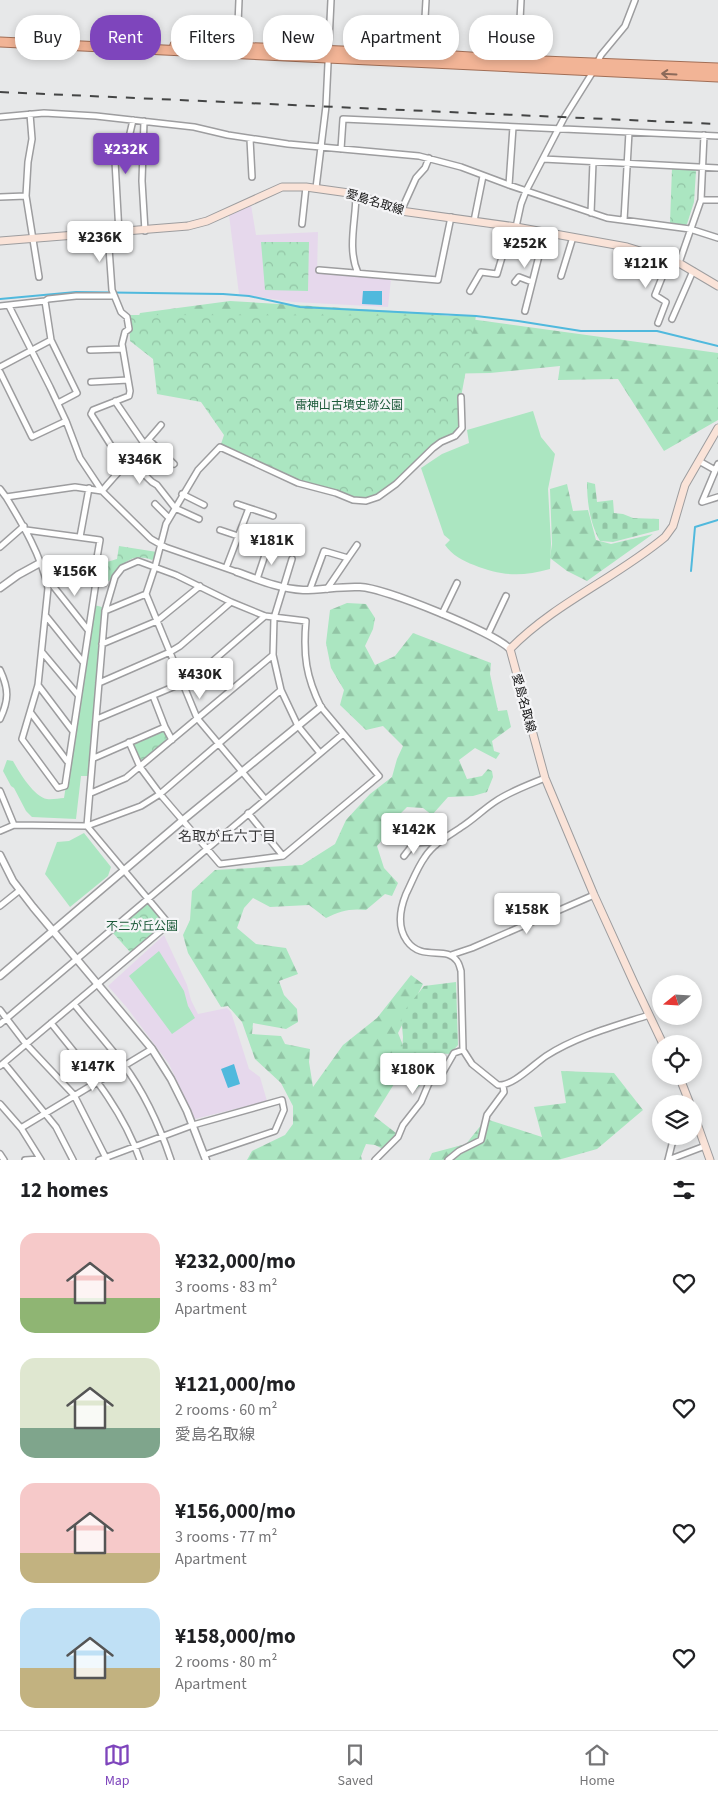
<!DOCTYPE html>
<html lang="en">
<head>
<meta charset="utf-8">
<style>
	body { margin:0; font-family:"Source Sans 3","Noto Sans JP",sans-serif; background:#f6f6f6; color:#202124; height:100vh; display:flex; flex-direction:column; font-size:19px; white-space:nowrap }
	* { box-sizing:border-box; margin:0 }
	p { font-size:16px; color:#757577 }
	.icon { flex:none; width:28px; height:28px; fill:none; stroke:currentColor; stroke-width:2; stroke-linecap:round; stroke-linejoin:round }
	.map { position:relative; height:1160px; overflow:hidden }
	.sheet { display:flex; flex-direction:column; background:#fff; flex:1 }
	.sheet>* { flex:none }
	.hud { position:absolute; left:15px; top:15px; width:689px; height:45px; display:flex; gap:10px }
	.needle { width:32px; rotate:252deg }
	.buttons { position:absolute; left:652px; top:975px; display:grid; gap:10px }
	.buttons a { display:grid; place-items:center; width:50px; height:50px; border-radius:50%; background:#fff; box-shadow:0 2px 8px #0003; font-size:25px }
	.price { position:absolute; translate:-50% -42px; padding:0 11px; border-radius:5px; background:#fff; color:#222; font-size:16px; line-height:32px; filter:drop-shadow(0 1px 2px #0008) }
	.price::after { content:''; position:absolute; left:50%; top:30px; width:15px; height:11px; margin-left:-8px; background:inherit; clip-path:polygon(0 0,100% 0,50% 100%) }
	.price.on { background:#7e45bc; color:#fff }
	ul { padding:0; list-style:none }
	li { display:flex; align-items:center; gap:15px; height:125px; padding:0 20px }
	li span { display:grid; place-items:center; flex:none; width:140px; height:100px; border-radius:15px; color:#555 }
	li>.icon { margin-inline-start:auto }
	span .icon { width:60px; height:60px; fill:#fffc; stroke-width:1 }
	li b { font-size:21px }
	h2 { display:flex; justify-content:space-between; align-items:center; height:60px; padding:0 20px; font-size:21px }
	.chip { padding:0 18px; border-radius:20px; background:#fff; box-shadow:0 2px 8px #0003; font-size:18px; line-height:45px }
	.chip.on { background:#7e45bc; color:#fff }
	.menu { display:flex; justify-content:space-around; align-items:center; height:70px; border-top:1px solid #e0e0e0; background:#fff; font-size:14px; color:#757577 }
	.menu a { display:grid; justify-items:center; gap:2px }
	.menu .on { color:#7e45bc }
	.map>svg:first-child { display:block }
</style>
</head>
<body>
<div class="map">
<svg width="718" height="1160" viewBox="0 0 718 1160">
	<defs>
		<pattern id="forest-firs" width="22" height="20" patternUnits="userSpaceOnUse" patternTransform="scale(1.25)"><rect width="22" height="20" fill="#abe6c1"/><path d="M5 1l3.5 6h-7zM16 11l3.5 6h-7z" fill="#92c4a5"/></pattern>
		<pattern id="cemetery-stones" width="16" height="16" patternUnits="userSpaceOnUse" patternTransform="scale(1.25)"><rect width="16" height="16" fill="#abe6c1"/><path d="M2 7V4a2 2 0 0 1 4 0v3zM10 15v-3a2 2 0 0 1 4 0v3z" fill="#92c4a5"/></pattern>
		<pattern id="park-crowns" width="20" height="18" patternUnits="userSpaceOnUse" patternTransform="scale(1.25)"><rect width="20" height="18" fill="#abe6c1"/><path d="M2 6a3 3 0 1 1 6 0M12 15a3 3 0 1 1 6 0" fill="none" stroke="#92c4a5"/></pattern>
	</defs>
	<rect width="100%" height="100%" fill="#e7e8e9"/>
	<path fill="#e6d8ec" d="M251,205L256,235L318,232L317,273L391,279L388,307L293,302L239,294L229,215Z
		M164,935L178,965L187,985L191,1000L198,1014L227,1008L231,1012L249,1069L260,1077L267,1101L195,1119L169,1064L128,1009L108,986Z"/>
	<path fill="#abe6c1" d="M533,411L541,437L555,454L548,489L551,543L550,569C521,577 501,576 474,565C463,561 452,555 445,545L450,540L444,535L421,468L442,454L469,443L467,430Z
		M94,605L102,607L88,776H81L76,819L32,817L26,811L14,788L11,786L3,771L7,760L13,761C19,772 34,797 47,799C52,800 59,798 64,798Z
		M84,833L111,867L108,876L70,907L45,874L57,842L69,841Z
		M159,951L184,991L188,1006L195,1018L172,1034L129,976Z"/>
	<path fill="url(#forest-firs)" d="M230,301L426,313L718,353V420L664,451L618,379L558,380L560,366L490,373L432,374L132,335L140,313Z
		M567,484L573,511L588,510L596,540L611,544L653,534L587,581L567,571L550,558L552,544L550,489Z
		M347,603L366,604L375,618L373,629L365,646L375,665L395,656L413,633L491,663L490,674L498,711L507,710L511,727L492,741L494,751L500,753L496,759L475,748L459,760L467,779L482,776L488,769L492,771L493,777L487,792L473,796L448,797L432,815L423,808L407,807L398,816L404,831L399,836L391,830L377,846L384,868L398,883L392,896L385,894L366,910C351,908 339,911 326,918L309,905L270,907L253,898L244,908L237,928L256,944L286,948L298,974L279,981L284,995L297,1009L298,1022L286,1029L253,1023L252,1034L281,1036L285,1044L310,1049L309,1062L313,1087L343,1045L377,1018L411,975L423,984L398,1033L409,1060L374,1116L396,1133L385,1150L375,1145L366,1144L361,1156L362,1160H247L252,1151L285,1135L293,1124V1106L281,1083L255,1059L242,1022L228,1006L221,1007L188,953L183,935L190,920L192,891L215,870L302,865L335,844L346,820L370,794L392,777L397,759L403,746L383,726L366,730L340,705L344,690L331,668L326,643L330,610Z
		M561,1071L614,1073L643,1110L597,1149L558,1160H429L432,1153L466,1144L486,1119L542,1137L534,1107L566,1103Z"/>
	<path fill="url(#cemetery-stones)" d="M587,482L595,484L597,502L613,500L614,513L623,514L633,518L659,519V530L613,542L600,541C590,524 587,502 587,482Z
		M456,982L458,1045L450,1054L438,1053L432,1073L416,1089L409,1085L400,1083L403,1037L401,1015L424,986Z"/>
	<path fill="url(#park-crowns)" d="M672,168H694L696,171L694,202L687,224L684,226L670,223Z
		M261,242H309L308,291L265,290Z
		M129,315L476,316L461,397L462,428L433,448L378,497L353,500L298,483L220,447L224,435L201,402L157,394L153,359L130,341Z
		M119,546L157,552L156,557L152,560C129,552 122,565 109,581L104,580L107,562L117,559Z
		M162,730H165L168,741L141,762H139L133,744Z
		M148,903L163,920V927L131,953L112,932Z"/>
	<path fill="#50b9dd" d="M363,291H382V305L362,304Z
		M234,1064L240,1084L228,1088L221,1069Z"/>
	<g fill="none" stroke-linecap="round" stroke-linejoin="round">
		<path stroke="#50b9dd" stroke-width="2" d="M0,299L76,292L223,294L249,296L300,307L476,316L518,321L581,331H657L718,346
			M691,571L695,527L718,520"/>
		<g stroke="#9d9d9f" stroke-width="8">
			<path id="minor" d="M237,48L239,0
				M423,54L426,0
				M518,60L521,0
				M30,114L32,139L28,162L26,196L39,277
				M0,117L44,113L96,116L194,127L228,135L288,144L419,156L461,167L509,185L607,218L690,229L718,238
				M144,121L142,181L145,231
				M250,139L252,177
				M341,149L343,119L718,136
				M543,159L718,168
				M509,185L513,127
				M316,188L326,106L331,0
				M356,194C356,220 347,249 358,273
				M0,197L26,196
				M701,200H718
				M401,211L416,178L425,168L429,158
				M591,213L593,162
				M624,220L629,132
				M474,221L483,176
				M302,224L306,187
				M516,227L521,204L526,191L564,118L594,70L601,55L625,26L635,0
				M119,233L115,161L125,155L133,120
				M108,234L112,290L121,312L127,317L129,329L125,332L122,344L130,391L129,396L93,410L91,414L124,466
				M679,263L701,200L704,135
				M319,270L438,280L451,217
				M561,276L573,237
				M515,282L519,277L532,282
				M470,291L481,272L497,274L511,227
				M45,301L48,299L76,296H114
				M0,306L45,301L51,340L77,393L58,403
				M9,306L50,387L66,421L80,458L102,491C121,468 142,448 161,425
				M525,311L545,232
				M672,319L693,271
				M658,323L666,302L655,295L669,260
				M90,350L123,349
				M0,367L51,340
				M0,372L32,437L66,421
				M91,382L128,380
				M115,401L145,445
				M149,440L174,464
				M129,460L152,482L157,485L175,508L199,519
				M699,461L715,470
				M718,464L702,502L718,497
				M0,489L6,497L75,487L102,491L151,539L165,547L237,572
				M182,494L204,505
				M6,497C23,525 41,555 48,588L38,685L22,739L58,788L65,786L96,582L44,573
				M155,504L169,518
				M237,504L249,508
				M26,530L100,540L93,581
				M220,530L238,536
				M80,537L89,488
				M0,547L24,526
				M348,558L357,545
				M292,559L274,618L273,655L281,690L298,726L320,753
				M226,568L249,508L273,516
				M46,577L88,630
				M257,579L268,546
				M96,582L104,583
				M310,589L324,551L348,558L327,589
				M146,594L197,718L265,799
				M105,611L146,594L155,567L166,524L198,470L220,447L298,483L336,493L353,500L366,501L378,497L396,484L433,448L441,442L455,436L462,428L461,397
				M442,614L457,583
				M46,616L83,662
				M488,634L506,596
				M102,644L157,621L200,586
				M42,652L78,695
				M0,670C9,689 9,700 0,719
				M99,683L170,652L180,646L231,602
				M38,685L72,730
				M153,696L165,727L172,740
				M31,713L67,761
				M97,719L192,679L265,616
				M94,758L165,727
				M545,778C528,785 511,791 496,801C485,808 475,818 463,826C450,835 434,843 425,857C417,868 412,882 406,894C400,909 397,927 407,941C422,962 447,945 457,961C459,963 460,968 461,971L463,1050L472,1064L498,1085C512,1087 534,1064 546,1056C577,1036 615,1026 649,1015
				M0,791L14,825
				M91,793L126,778L273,655
				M248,813L283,856
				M0,831L14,825L87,826L141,806L160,794L281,690
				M404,856L414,843L430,842L436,845
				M0,906L20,890
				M451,955L472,948L594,895
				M74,1004C90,1024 107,1043 123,1064C144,1092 160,1127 171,1160
				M0,1010L26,1044L74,1095L107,1160
				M51,1023C85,1066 122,1107 140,1160
				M0,1024L343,734
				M4,1063L56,1127L73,1160
				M0,1066L169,924L87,826L105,611L115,577L122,568L138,561L176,575L231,602L265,616L306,621C303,655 306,677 321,707L379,776L283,856L220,864L160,794L140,767L129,742
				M0,1104L21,1128L41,1160
				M21,1128L152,1049
				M0,1154L4,1160
				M25,1160L40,1159
				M99,1160L193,1125L282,1100L284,1110L275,1131L204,1155
				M375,1160L398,1137L403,1125L421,1102L429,1083L442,1074L454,1053L463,1050
				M448,1160L459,1151L481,1140L487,1115L504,1092L503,1086
				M668,1160L705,1146
				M668,1160L672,1144L678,1136"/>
		</g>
		<g stroke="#9d9d9f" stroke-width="9">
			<path id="tertiary" d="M237,572C259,580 280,589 303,590C322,590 341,586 360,587C385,588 493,632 510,649
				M0,588L18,575L40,563
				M0,855L13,881L33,907L152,1049L171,1079L187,1111L206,1160
				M0,976L183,820L321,707"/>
		</g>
		<g stroke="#9d9d9f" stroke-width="9">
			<path id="secondary" d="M0,241L188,226L207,221L282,187H306L356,194L401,211L516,227L627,247L679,263L718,286
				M663,1044L634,983L594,895L545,778L510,649C555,603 616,578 665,537L673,526L685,485L718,428
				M679,1076L690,1104
				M694,1115L710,1160"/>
		</g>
		<g stroke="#a16e56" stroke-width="11">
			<path id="trunk" d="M0,42L718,77
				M175,45L423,54L518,60L718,68"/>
		</g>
		<use href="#minor" stroke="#fff" stroke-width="5"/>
		<use href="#tertiary" stroke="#fff" stroke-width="6"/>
		<use href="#secondary" stroke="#fae3d8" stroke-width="7"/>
		<use href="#trunk" stroke="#f2b496" stroke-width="9"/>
		<path stroke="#444545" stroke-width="2" stroke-dasharray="9 9" stroke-linecap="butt" d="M0,92L718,124"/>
	</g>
	<defs><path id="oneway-shaft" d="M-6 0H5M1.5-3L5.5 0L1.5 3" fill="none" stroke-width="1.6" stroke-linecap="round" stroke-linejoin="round" transform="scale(1.25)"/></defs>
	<use stroke="#8c6a5a" href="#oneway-shaft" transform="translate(669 74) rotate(-177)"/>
	<g text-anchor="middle" stroke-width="4.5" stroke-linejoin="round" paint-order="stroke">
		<g font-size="12" fill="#101010" stroke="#f5f5f7">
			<text transform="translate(375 202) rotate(17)" y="4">愛島名取線</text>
			<text transform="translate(524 703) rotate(75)" y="4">愛島名取線</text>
		</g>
		<g font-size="12" fill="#1b5939" stroke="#f5f5f7">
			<text x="349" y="409">雷神山古墳史跡公園</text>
			<text x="142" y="930">不二が丘公園</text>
		</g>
		<g font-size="14" fill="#373738" stroke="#f5f5f7">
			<text x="227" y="841">名取が丘六丁目</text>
		</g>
	</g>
</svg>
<div class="buttons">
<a><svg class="needle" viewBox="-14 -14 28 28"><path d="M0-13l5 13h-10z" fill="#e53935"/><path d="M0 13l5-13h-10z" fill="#757577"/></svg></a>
<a><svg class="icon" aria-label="locate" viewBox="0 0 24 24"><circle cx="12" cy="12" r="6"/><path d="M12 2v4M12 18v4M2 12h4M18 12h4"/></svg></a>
<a><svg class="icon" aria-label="layers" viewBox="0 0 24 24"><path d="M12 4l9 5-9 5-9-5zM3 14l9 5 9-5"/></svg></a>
</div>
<b class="price on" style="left:126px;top:175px">¥232K</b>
<b class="price" style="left:100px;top:263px">¥236K</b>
<b class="price" style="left:525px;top:269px">¥252K</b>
<b class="price" style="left:646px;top:289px">¥121K</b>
<b class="price" style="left:140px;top:485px">¥346K</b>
<b class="price" style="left:272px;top:566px">¥181K</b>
<b class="price" style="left:75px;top:597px">¥156K</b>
<b class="price" style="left:200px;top:700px">¥430K</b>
<b class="price" style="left:414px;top:855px">¥142K</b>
<b class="price" style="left:527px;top:935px">¥158K</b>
<b class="price" style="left:93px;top:1092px">¥147K</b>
<b class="price" style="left:413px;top:1095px">¥180K</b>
<div class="hud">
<a class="chip">Buy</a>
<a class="chip on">Rent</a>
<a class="chip">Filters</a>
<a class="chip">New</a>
<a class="chip">Apartment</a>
<a class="chip">House</a>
</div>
</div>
<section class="sheet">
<h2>12 homes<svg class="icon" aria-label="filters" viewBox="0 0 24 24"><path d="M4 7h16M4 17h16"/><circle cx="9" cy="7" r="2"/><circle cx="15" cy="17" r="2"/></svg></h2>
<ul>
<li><span style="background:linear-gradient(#f6c9c9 65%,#8fb573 0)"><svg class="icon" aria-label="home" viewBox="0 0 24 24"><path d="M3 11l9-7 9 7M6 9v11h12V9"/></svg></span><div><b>¥232,000/mo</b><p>3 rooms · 83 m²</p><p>Apartment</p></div><svg class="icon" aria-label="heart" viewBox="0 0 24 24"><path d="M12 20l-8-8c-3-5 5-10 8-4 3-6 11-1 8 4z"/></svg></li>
<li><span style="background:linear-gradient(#dfe7d0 70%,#7fa58c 0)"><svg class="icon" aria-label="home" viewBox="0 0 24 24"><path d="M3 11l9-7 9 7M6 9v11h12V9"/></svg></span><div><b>¥121,000/mo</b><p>2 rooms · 60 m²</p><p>愛島名取線</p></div><svg class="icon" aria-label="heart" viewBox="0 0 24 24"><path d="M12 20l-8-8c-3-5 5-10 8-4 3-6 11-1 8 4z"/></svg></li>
<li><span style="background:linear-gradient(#f6c9c9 70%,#c2b280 0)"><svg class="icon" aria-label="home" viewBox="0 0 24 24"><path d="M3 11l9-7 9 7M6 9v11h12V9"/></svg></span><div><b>¥156,000/mo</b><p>3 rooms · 77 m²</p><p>Apartment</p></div><svg class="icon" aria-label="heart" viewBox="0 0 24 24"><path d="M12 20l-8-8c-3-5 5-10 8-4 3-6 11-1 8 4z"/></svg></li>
<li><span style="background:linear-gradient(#bfe0f5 60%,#c2b280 0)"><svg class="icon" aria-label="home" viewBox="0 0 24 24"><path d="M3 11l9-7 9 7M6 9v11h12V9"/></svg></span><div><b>¥158,000/mo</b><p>2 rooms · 80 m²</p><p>Apartment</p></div><svg class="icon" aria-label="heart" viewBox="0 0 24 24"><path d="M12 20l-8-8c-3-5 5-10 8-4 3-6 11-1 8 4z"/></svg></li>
</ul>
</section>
<nav class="menu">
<a class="on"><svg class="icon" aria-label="map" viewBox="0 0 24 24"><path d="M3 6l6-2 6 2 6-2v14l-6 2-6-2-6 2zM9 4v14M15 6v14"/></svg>Map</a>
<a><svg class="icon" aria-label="saved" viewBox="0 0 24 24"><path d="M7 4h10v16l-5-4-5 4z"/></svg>Saved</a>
<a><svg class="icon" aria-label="home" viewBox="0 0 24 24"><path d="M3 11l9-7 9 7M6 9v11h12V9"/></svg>Home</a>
</nav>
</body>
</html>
